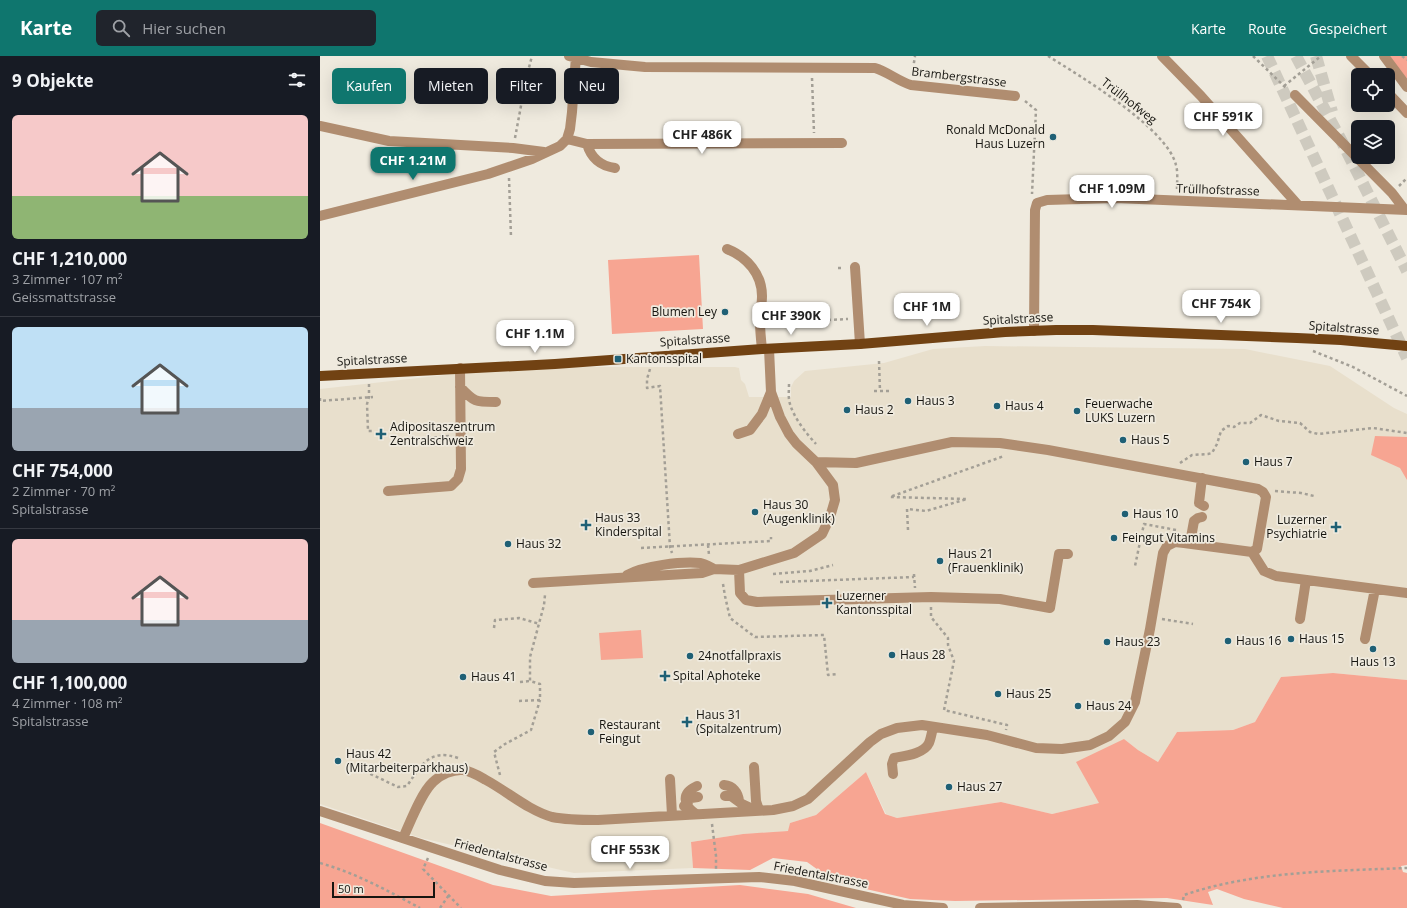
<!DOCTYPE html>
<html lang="de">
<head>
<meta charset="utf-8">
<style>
	body { margin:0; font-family:"Open Sans",sans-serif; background:#20242c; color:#f1f3f6; height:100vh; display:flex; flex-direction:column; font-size:15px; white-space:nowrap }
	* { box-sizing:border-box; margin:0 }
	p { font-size:13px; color:#9ea1a6 }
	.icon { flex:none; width:22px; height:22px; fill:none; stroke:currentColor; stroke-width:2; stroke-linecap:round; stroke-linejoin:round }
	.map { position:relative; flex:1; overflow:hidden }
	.details { display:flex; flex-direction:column; background:#171b24; width:320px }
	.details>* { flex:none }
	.hud { position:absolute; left:12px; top:12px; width:380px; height:36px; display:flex; gap:8px }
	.fabs { position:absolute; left:1031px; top:12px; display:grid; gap:8px }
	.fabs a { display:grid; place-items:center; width:44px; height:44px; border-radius:6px; background:#171b24; box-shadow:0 4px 16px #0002; font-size:20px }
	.scale { position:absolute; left:12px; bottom:10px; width:103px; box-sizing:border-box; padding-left:4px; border:2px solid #161510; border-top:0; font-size:11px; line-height:14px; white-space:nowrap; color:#161510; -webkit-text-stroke:3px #efeade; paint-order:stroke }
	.price { position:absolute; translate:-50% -34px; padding:0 9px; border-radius:8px; background:#fff; color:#222; font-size:13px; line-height:26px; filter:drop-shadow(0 1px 2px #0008) }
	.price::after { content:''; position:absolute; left:50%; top:24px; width:12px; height:9px; margin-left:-6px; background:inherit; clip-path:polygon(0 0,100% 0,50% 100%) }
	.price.active { background:#0f766e; color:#fff }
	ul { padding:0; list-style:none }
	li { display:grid; align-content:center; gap:8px; height:212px; padding:0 12px }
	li+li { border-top:1px solid #363941 }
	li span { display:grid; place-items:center; height:124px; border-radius:6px; color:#555 }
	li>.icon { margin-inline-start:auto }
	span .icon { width:72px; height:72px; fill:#fffc; stroke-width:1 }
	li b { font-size:17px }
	h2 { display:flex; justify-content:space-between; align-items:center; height:48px; padding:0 12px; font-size:17px }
	.pill { padding:0 14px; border-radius:6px; background:#171b24; box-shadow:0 4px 16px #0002; font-size:14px; line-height:36px }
	.pill.active { background:#0f766e; color:#fff }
	header { display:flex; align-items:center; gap:24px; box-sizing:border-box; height:56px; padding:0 20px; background:#0f766e; color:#fff }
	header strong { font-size:19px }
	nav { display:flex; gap:22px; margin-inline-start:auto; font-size:14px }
	.search { width:280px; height:36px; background:#20242c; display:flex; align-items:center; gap:10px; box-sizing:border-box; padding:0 14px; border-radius:6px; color:#9ea1a6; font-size:15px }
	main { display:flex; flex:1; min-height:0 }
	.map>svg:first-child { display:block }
</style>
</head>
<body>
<header>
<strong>Karte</strong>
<div class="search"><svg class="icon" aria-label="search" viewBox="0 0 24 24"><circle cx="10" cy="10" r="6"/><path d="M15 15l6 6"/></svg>Hier suchen</div>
<nav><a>Karte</a><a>Route</a><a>Gespeichert</a></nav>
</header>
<main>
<section class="details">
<h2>9 Objekte<svg class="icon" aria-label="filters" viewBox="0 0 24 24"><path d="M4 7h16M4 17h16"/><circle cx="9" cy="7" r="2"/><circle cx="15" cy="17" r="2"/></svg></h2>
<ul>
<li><span style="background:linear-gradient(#f6c9c9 65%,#8fb573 0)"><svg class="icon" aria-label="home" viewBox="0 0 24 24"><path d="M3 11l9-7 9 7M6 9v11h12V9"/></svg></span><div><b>CHF 1,210,000</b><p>3 Zimmer · 107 m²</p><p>Geissmattstrasse</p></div></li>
<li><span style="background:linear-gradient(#bfe0f5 65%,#9aa5b1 0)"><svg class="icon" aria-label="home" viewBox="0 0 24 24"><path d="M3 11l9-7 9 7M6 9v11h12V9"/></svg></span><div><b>CHF 754,000</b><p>2 Zimmer · 70 m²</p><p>Spitalstrasse</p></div></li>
<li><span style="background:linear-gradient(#f6c9c9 65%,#9aa5b1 0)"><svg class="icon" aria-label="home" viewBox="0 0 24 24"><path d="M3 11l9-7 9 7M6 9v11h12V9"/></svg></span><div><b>CHF 1,100,000</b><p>4 Zimmer · 108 m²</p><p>Spitalstrasse</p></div></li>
</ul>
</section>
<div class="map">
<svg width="1087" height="852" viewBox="0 0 1087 852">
	<rect width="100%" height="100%" fill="#efeade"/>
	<path fill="#e8dfcc" d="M665,290L925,293L1010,310L1074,352L1087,358V624L1013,617L961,621L935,666L913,674L857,676L838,706L818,694L804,683L779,747L732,758L681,746L577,762L566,758L546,716L496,759L470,767L469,775L423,778L371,786L373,812L254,817L101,782L0,748V333L196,311H415L419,312L421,324L425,328L429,341H471V331L474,325L485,315L564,307L613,293Z"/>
	<path fill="#f7a592" d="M1069,0H1087V26Z
		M379,199L383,273L292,278L288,204Z
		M1055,380L1087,381V424L1080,412L1051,399Z
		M321,574L323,602L281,604L279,577Z
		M1013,617L1087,624V809L1081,810L1083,816L1087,817V852H963L924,843L897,833L888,836L893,849L847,842L635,845L590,843L515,826L487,806L453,802L430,814L373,812L371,786L423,778L468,775L470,767L496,759L546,716L565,758L577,762L681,746L732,758L779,747L756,706L804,683L818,694L838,706L857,676L913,674L935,666L961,621Z
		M0,767L173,829L231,840L420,829L488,838L536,852H0Z"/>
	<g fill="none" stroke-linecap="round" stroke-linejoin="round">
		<path stroke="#cecabf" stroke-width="12" stroke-dasharray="12 6" stroke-linecap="butt" d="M947,0L1087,302
			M976,0L1021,84L1087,215
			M996,0L1012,56"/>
		<path stroke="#a39f96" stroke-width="2.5" stroke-dasharray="3 3" stroke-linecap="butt" d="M728,0C760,20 847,72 856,109C858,116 857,125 857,133
			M933,0L967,33
			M1082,0L1087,4
			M592,19L595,0
			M492,22L494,77
			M964,30L1001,0
			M705,45L716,54L712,138
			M195,82L206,23L212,0
			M189,122L191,181
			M1079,130L1087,122
			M518,212H524
			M508,264L528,263
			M993,295L1033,311L1087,340
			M559,305L560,335
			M330,313L327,323V332L340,330L350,491L352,497
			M49,328V341L47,348L48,375H52
			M469,328C469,335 468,342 470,348C474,362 486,377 496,388
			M554,335H570
			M0,342V345L53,341
			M108,382L129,380
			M860,407L872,399L888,398L892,397L897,388L901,375L908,370L914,371L920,367H930L941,359L959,365L980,367L990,376L998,378L1053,372L1087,377
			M955,435L981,437L994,440
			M588,474L587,453L606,455L647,443L570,441L684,400
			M811,485L820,486L815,510
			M820,486L824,468L856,474
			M388,489L389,499
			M321,492L451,485V481
			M453,518L490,515L513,509
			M594,518L595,532
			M460,526L594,521
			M403,528L405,540L410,562L435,581L504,579L508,619L518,618
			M611,551V561L628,582V589L634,605L624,654L687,669L686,674
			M842,563L873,568
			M174,572L175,564L199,562L220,568
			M200,626L210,625
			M199,645L220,644V628L210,625V601L224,549L225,539
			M34,710L78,731L87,730C101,709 110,692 138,702
			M180,719L174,696L185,688L211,674L220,644
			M392,768L396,800V813
			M108,802L103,813L141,852
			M0,807C36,817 68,835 100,852
			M863,844L864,839C934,815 1014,815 1087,812
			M120,852L129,839"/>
		<path stroke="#b08d70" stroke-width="10" d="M249,0L271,6L325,11L555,12C568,16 578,25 591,29L695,40
			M842,0L881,40L978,149
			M1031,0L1050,19
			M1064,0L1087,31
			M1068,37L1087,57
			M975,39L1072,137L1085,154
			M0,70L69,85L193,92L224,96
			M247,83L267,88L522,87
			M267,88C271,102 281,110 295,112
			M0,160L168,118L212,103L240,90L247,83L250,73L252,56L256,0
			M407,193C427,201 442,218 442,240C442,248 440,256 440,265C440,274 441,284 442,293
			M535,211L540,288
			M714,275L715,154L717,147L727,144L795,142L1087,154
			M140,331C154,346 155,346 176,346
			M418,378L430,374L442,358L451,336
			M882,422L879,447L884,450
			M68,435L131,430L138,423L141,413L140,312
			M870,487L874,465L878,462L882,461
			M932,496L944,515L956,520L1087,537
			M419,514L420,537L426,544L437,546L611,541L680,543L730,552L739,498H748
			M307,519C323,510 362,505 380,507C385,508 390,511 394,513
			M213,527L382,517L394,513L419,514L474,497L502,478L510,461L515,444L513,429L496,406L476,387L469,378L460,361L451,336L449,293
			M980,563L986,524
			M1045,583L1055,533
			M573,718L572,708L574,702C584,700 604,698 609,687C611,682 612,676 613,671
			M350,723L352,759
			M404,729C413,730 418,736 419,745
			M405,740H411L422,748L437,755L438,751L436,745L434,711
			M364,750L371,742L378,741
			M0,755L180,814L225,825L254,827L439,821L475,825L583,849L623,852
			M376,758C363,749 361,737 377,730
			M83,782C90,767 101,737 113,726C120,719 133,713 143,714C151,715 159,720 166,724C188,736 208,754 232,761C247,764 263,764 278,764L453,754L473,750L488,743L550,686L561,678L577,672L602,669L667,679L716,692L742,693L770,689L789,680L805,666L815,646L830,573L843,497L847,490L855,486L864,487L932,496L937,493L946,441L943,436L938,433L728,394L680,387L632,386L536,407L496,406
			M660,852L817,849L857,852"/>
		<path stroke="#714213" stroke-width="10" d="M0,320L235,308L442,293L540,288L685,276L736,274H773L977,282L1021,284L1087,290"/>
	</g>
	<g fill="#1f6075" stroke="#efeade" stroke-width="1.5">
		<circle cx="733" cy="81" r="4"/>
		<circle cx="405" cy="256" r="4"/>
		<rect x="294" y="299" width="8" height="8" rx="2"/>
		<circle cx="588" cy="345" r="4"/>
		<circle cx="677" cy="350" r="4"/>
		<circle cx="527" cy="354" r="4"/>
		<circle cx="757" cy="355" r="4"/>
		<path d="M59 372h4v4h4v4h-4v4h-4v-4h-4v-4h4z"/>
		<circle cx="803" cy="384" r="4"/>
		<circle cx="926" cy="406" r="4"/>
		<circle cx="435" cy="456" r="4"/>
		<circle cx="805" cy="458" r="4"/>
		<path d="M264 463h4v4h4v4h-4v4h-4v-4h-4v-4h4z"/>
		<path d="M1014 465h4v4h4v4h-4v4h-4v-4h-4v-4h4z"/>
		<circle cx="794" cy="482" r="4"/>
		<circle cx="188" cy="488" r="4"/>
		<circle cx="620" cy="505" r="4"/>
		<path d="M505 541h4v4h4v4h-4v4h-4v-4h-4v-4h4z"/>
		<circle cx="971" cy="583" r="4"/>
		<circle cx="908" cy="585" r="4"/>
		<circle cx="787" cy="586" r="4"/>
		<circle cx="1053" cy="593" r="4"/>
		<circle cx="572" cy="599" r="4"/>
		<circle cx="370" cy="600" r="4"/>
		<path d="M343 614h4v4h4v4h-4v4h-4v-4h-4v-4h4z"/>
		<circle cx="143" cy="621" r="4"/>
		<circle cx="678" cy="638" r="4"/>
		<circle cx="758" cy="650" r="4"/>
		<path d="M365 660h4v4h4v4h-4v4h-4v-4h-4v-4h4z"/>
		<circle cx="271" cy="676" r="4"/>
		<circle cx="18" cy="705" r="4"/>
		<circle cx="629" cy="731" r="4"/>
	</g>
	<g text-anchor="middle" stroke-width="3.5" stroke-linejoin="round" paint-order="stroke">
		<g font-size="12" fill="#161510" stroke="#efeade">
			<text transform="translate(639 21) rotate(7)" y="4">Brambergstrasse</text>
			<text transform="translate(809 45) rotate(38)" y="4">Trüllhofweg</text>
			<text transform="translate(898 134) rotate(2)" y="4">Trüllhofstrasse</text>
			<text transform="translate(698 263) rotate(-3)" y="4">Spitalstrasse</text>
			<text transform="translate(1024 272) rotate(4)" y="4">Spitalstrasse</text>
			<text transform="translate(375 284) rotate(-4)" y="4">Spitalstrasse</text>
			<text transform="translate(52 304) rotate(-3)" y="4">Spitalstrasse</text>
			<text transform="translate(181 799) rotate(15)" y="4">Friedentalstrasse</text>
			<text transform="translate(501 819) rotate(11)" y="4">Friedentalstrasse</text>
		</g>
		<g font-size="12" fill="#161510" stroke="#efeade" text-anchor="start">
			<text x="725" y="78" text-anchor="end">Ronald McDonald<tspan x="725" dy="14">Haus Luzern</tspan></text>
			<text x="397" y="260" text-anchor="end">Blumen Ley</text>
			<text x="306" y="307">Kantonsspital</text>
			<text x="596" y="349">Haus 3</text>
			<text x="765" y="352">Feuerwache<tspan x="765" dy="14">LUKS Luzern</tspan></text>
			<text x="685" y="354">Haus 4</text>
			<text x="535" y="358">Haus 2</text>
			<text x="70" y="375">Adipositaszentrum<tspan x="70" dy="14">Zentralschweiz</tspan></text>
			<text x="811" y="388">Haus 5</text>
			<text x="934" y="410">Haus 7</text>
			<text x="443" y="453">Haus 30<tspan x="443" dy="14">(Augenklinik)</tspan></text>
			<text x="813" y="462">Haus 10</text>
			<text x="275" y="466">Haus 33<tspan x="275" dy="14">Kinderspital</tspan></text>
			<text x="1007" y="468" text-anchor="end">Luzerner<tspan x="1007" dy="14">Psychiatrie</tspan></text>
			<text x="802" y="486">Feingut Vitamins</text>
			<text x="196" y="492">Haus 32</text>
			<text x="628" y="502">Haus 21<tspan x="628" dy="14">(Frauenklinik)</tspan></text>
			<text x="516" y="544">Luzerner<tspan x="516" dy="14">Kantonsspital</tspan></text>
			<text x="979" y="587">Haus 15</text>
			<text x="916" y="589">Haus 16</text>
			<text x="795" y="590">Haus 23</text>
			<text x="580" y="603">Haus 28</text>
			<text x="378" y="604">24notfallpraxis</text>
			<text x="1053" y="610" text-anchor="middle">Haus 13</text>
			<text x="353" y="624">Spital Aphoteke</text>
			<text x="151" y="625">Haus 41</text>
			<text x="686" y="642">Haus 25</text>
			<text x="766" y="654">Haus 24</text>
			<text x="376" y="663">Haus 31<tspan x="376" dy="14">(Spitalzentrum)</tspan></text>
			<text x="279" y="673">Restaurant<tspan x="279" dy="14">Feingut</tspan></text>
			<text x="26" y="702">Haus 42<tspan x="26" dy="14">(Mitarbeiterparkhaus)</tspan></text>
			<text x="637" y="735">Haus 27</text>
		</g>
	</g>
</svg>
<div class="fabs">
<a><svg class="icon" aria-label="locate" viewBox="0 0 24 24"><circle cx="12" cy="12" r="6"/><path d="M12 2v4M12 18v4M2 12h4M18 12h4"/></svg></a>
<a><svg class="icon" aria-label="layers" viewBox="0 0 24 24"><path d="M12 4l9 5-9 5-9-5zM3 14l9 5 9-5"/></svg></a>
</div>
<div class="scale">50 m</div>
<b class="price" style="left:903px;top:81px">CHF 591K</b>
<b class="price" style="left:382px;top:99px">CHF 486K</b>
<b class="price active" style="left:93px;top:125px">CHF 1.21M</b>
<b class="price" style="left:792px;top:153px">CHF 1.09M</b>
<b class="price" style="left:901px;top:268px">CHF 754K</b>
<b class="price" style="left:607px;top:271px">CHF 1M</b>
<b class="price" style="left:471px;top:280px">CHF 390K</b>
<b class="price" style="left:215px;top:298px">CHF 1.1M</b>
<b class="price" style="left:310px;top:814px">CHF 553K</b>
<div class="hud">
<a class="pill active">Kaufen</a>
<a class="pill">Mieten</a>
<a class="pill">Filter</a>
<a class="pill">Neu</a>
</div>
</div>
</main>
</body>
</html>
